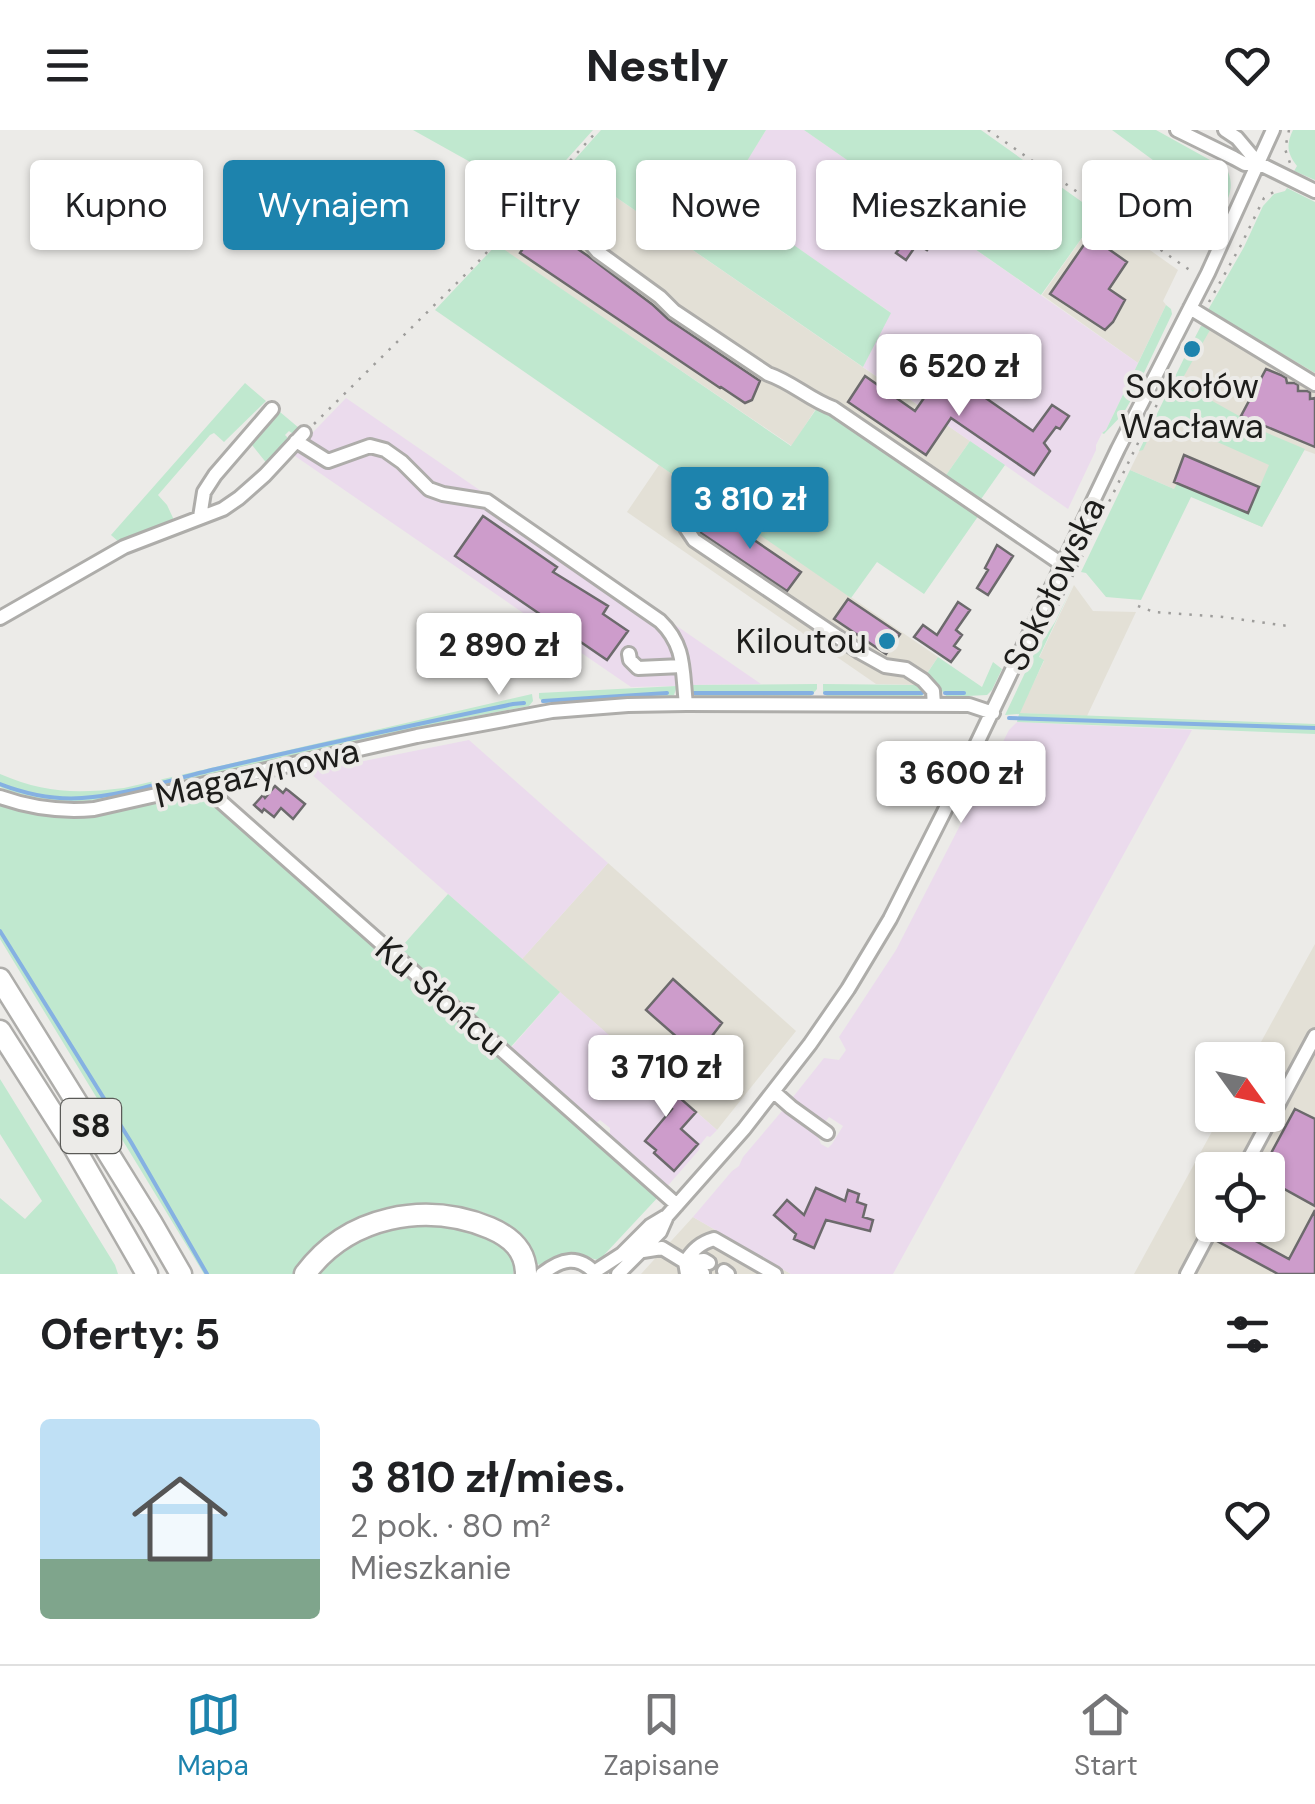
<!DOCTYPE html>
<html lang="pl">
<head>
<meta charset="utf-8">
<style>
	body { margin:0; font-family:"DM Sans",sans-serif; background:#f2f2f2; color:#202124; height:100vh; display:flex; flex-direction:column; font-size:38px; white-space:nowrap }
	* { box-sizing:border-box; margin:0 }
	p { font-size:32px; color:#757577 }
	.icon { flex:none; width:55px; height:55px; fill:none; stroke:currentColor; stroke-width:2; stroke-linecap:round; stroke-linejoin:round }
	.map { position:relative; height:1144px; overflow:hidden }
	.drawer { display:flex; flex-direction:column; background:#fff; flex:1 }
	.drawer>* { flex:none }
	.top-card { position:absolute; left:30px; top:30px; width:1255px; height:90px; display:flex; gap:20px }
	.needle { width:65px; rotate:123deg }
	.buttons { position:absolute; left:1195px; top:912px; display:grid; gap:20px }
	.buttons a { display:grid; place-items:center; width:90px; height:90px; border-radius:10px; background:#fff; box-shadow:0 2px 8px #0004; font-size:50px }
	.price { position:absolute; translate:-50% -85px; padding:0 22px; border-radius:10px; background:#fff; color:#222; font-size:32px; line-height:65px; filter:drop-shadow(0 2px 5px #0008) }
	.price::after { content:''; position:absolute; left:50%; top:60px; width:30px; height:22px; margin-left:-15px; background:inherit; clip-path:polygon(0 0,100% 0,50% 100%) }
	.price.on { background:#1d83ad; color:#fff }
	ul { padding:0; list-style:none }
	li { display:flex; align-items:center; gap:30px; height:250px; padding:0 40px }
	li+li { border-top:2px solid #e0e0e0 }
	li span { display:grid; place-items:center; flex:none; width:280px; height:200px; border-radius:10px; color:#555 }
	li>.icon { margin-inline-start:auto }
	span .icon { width:120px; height:120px; fill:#fffc; stroke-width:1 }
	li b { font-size:42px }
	h2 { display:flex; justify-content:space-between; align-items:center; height:120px; padding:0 40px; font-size:42px }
	.tag { padding:0 35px; border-radius:10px; background:#fff; box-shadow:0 2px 8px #0004; font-size:35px; line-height:90px }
	.tag.on { background:#1d83ad; color:#fff }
	header { display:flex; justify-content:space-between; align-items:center; height:130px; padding:0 40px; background:#fff; font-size:45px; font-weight:800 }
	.tab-bar { display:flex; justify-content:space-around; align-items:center; height:140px; border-top:2px solid #e0e0e0; background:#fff; font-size:28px; color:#757577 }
	.tab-bar a { display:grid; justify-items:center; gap:5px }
	.tab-bar .on { color:#1d83ad }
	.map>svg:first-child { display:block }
</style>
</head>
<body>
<header><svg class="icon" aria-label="menu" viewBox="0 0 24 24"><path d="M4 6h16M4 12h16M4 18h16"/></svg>Nestly<svg class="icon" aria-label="heart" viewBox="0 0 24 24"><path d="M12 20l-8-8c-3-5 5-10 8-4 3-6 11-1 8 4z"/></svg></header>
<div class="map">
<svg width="1315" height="1144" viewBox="0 0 1315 1144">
	<rect width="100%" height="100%" fill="#ecebe8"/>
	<path fill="#e3e0d6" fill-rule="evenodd" d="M568,37H572L970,311L944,348L833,270L822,269L792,316L498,116L499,112Z
		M1099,84L1178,140L1163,171L1166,175L1138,233L1042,165Z
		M1218,184L1315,243V324L1304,320L1262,397L1130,340L1201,196L1210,197Z
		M659,335L938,527L919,555L876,554L627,382Z
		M1074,455L1093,481L1136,482L1087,586L1019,583L1044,531L1039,528Z
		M608,733L796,901L717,1000L522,829Z
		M1315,814V1144H1134L1221,985H1268V930H1251ZM1212,1040H1268V1095H1212Z
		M693,1087L791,1144H641Z"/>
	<path fill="#ebdbed" d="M766,0H804L1138,233L1106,300L1102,303L1096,315V320L1068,379L863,237L890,182L724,67Z
		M346,268L761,554L688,555L687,544L676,545L677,556L631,557L292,324Z
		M1017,592L1192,600L893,1144H791L693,1087L732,1041L739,1036L743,1027L782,981L817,1005L821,1014L828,1018L832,1014L843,996L829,987L825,992L795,972L793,967L824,928L839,930L846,920L839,907L896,820L1009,600Z
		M469,610L608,733L522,829L309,642Z
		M560,862L717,1000L710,1007L707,1006L700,1015L699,1020L665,1059L610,1010V998L600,990L593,995L509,920Z"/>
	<path fill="#c0e8cf" d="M413,0H593L533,67Z
		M601,0H766L725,67L891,183L863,237L572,37H568Z
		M804,0H981L1099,84L1041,165Z
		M1112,0H1156L1219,35L1221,32C1235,46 1233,65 1221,80Z
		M1293,0H1315V50L1294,41L1297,36C1287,23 1286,15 1293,0Z
		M1287,58L1315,72V243L1208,180L1244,117L1263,76L1274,64L1285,61Z
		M499,112V116L791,316L817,278L824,283H830L979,385L924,464L877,432L851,468L435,180Z
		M1166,175L1171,179L1172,184L1131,270L1123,284L1104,304L1102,303L1106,300Z
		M1201,196L1209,197L1210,200L1180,253L1241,287L1239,291L1305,319L1262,397L1191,367L1141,470L1106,467L1086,443L1081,442L1130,340L1174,359L1177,354L1248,384L1269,335L1159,286L1143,320L1139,321L1187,222L1192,223L1196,218L1191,215Z
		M245,253L266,271L224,312L214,303L210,305L158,365L167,375L174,390L120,413L111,405Z
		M280,282L299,298L293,304L289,301L285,305L289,309L268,335L252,315Z
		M970,311L1005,335L979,372L944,348Z
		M1073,455L1039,527L1044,530L1020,583L1315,594V604L1017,592L1019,584L1005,585L1034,524L1055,492Z
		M938,527L982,557L993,532L1002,539L992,560L987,565L947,567L934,551L926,545Z
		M817,554V559L811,566H695L688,555Z
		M823,554L919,555L925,562L922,566L917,567L827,566L823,563Z
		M677,556L674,565L669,566L613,567L544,573L539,568V563Z
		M532,564L533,571L529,576L449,591L107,669C71,674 33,672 0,657V644C44,663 76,664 124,658Z
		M197,666L217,675L661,1064L604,1125L605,1130C594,1131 591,1127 580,1124C566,1120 553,1128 540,1135L537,1134C534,1125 530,1113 523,1106C487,1070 410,1066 366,1085C336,1097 312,1118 294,1144H204L0,809V673L36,685L78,688Z
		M448,764L560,862L508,920L397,822Z
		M0,949L115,1135L118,1144H0V1068L25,1089L42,1071L0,1004Z
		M443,1091C463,1098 506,1108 515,1128C517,1133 514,1139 513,1144H316L327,1130L379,1097Z"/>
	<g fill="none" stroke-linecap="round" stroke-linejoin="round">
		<path stroke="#85b1e2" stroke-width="4" d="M694,563H812
			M825,563H922
			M945,563H964
			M543,571L667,563
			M1009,588L1315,598
			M0,654C26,664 54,670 82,668C127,665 172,649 216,639C314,616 414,595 513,574L524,573
			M0,801L131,1012L207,1144"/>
	</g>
	<path fill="#cd9ccb" stroke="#6c6a6c" stroke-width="2.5" d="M904,92L933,112L927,120L917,114L906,130L896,123L908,107L898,100Z
		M540,93L588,126L653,175L668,189L760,251L752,270L745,273L721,257L720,258L520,123Z
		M1090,106L1127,132L1109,159L1125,170L1113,192L1105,200L1050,164Z
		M944,239L1033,301L1052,275L1069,286L1060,299L1056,297L1044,313L1050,321L1034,345L951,288L926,325L848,272L865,246L915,281Z
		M1266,239L1281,245L1286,248L1287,253H1294L1298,255V261H1307L1310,262V269L1315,268V317L1241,286Z
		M1184,325L1259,357L1248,383L1174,352Z
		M713,382L801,442L787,461L701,403L700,401Z
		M483,386L557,437L553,442L608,476L603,484L628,501L607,530L455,426Z
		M997,415L1013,426L988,465L977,458L988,440L985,438Z
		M848,469L900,504L886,524L834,489Z
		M958,472L970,480L956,500L962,505L954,516L960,520L951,532L914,507L923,495L937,505Z
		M275,656L283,663L286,659L289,661L305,674L293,689L281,678L274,687L264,679L262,682L254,675L263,665L265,668Z
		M673,849L722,893L702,919L700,917L695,923L646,880Z
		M641,934L696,982L681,999L698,1014L674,1041L654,1023L656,1020L645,1011L672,979L650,960L644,967L626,951Z
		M1295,979L1315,989V1076L1268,1050V1040H1262Z
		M816,1058L845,1071L848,1060L859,1064L857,1072L866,1075L863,1087L873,1090L870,1101L826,1090L814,1118L794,1109L796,1104L774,1085L787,1070L804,1085Z
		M1315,1080V1144H1278L1217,1111L1226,1095L1289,1129Z"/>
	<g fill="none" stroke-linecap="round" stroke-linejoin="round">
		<g stroke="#aeadaa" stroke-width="18">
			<path id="minor" d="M1177,0L1234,28L1245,34L1258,33L1315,61
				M1225,0L1237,8L1258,33
				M585,94L592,115L598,122L660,167L674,181L768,244C792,252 810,270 833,278L1063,435
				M1190,178L1315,254
				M296,311L328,331L370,316L385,320L402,332L429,359L443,364L487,371L660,491C686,516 682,541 686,574
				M687,378L686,398L694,410L860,522L885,536L906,539L923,550L933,561L934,575
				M200,387L204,362L215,345L272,279
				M0,488L124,417L223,379L239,368L265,345L304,303
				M629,524L630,530L638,538L682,536
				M212,653L217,668L677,1075
				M0,667C31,678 61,682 94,679L417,606L552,581L628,575L686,574L969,575L993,583
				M774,962L791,977L827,1003
				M1243,1040L1315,906
				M643,1121L662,1118L703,1143
				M685,1132C693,1120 700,1113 714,1109L775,1144
				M724,1141L728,1144
				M594,1142L622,1124L650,1096L665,1087
				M542,1144C561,1129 578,1124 596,1144
				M618,1144L660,1102L667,1086L744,999L810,914L848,859L890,789L944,682L1118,319L1208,143L1273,0
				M687,1144L685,1132L704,1130L709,1133
				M1187,1144L1213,1095"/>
		</g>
		<g stroke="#aeadaa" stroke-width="25">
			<path id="highway" d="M0,849L151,1092L181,1144
				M0,901L74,1017L147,1144
				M305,1144C348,1086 425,1071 490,1098C511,1107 526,1120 526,1144"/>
		</g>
		<path stroke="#9e9d9b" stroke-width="2.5" stroke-dasharray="2.5 8" stroke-linecap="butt" d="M988,0L1194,143
			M1289,0L1285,19L1290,33
			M1209,172L1241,115L1264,68L1280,58
			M314,294L478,132L598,0
			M1138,476L1154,482L1223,487L1288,496
			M1049,494L1169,250"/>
		<use href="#minor" stroke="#fff" stroke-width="12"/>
		<use href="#highway" stroke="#fff" stroke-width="20"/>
	</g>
	<g fill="#1d83ad" stroke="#ecebe8" stroke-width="4">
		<circle cx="1192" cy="219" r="10"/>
		<circle cx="887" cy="511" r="10"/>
	</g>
	<g text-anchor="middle" stroke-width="8" stroke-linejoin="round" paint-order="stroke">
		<rect fill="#ecebe8" stroke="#5b5b58" stroke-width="2.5" x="61" y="969" width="60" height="54" rx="8"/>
		<g font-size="32" font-weight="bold" fill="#1d1d1b">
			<text x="91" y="1007">S8</text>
		</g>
		<g font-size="35" fill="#1d1d1b" stroke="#ecebe8">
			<text x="1192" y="268">Sokołów<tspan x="1192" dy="40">Wacława</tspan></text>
			<text x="867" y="523" text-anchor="end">Kiloutou</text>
		</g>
		<g font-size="35" fill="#1d1d1b" stroke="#ecebe8">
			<text transform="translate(1054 454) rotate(-64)" y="12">Sokołowska</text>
			<text transform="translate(257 643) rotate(-13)" y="12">Magazynowa</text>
			<text transform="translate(441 866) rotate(41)" y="12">Ku Słońcu</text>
		</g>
	</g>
</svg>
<div class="buttons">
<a><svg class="needle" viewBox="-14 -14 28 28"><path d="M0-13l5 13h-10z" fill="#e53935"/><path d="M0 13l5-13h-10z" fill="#757577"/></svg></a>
<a><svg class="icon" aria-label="locate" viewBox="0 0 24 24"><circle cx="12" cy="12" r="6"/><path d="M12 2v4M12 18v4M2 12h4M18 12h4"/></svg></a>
</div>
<b class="price" style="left:959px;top:289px">6 520 zł</b>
<b class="price on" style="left:750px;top:422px">3 810 zł</b>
<b class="price" style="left:499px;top:568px">2 890 zł</b>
<b class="price" style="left:961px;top:696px">3 600 zł</b>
<b class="price" style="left:666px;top:990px">3 710 zł</b>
<div class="top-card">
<a class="tag">Kupno</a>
<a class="tag on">Wynajem</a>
<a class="tag">Filtry</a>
<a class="tag">Nowe</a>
<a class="tag">Mieszkanie</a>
<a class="tag">Dom</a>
</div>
</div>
<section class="drawer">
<h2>Oferty: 5<svg class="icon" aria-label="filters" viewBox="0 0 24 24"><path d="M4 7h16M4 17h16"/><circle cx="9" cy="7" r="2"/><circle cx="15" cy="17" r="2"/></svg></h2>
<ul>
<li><span style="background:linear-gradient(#bfe0f5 70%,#7fa58c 0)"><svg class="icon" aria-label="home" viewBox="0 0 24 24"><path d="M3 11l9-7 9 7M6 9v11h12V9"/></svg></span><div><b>3 810 zł/mies.</b><p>2 pok. · 80 m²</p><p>Mieszkanie</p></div><svg class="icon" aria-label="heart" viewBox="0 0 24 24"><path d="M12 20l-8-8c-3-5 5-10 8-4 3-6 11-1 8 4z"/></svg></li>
</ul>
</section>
<nav class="tab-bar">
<a class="on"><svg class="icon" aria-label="map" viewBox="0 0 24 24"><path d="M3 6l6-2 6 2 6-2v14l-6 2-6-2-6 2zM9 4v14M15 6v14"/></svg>Mapa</a>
<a><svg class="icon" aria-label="saved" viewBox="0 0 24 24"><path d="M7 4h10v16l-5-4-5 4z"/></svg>Zapisane</a>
<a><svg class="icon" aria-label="home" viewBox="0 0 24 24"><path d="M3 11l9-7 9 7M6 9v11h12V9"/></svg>Start</a>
</nav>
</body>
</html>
